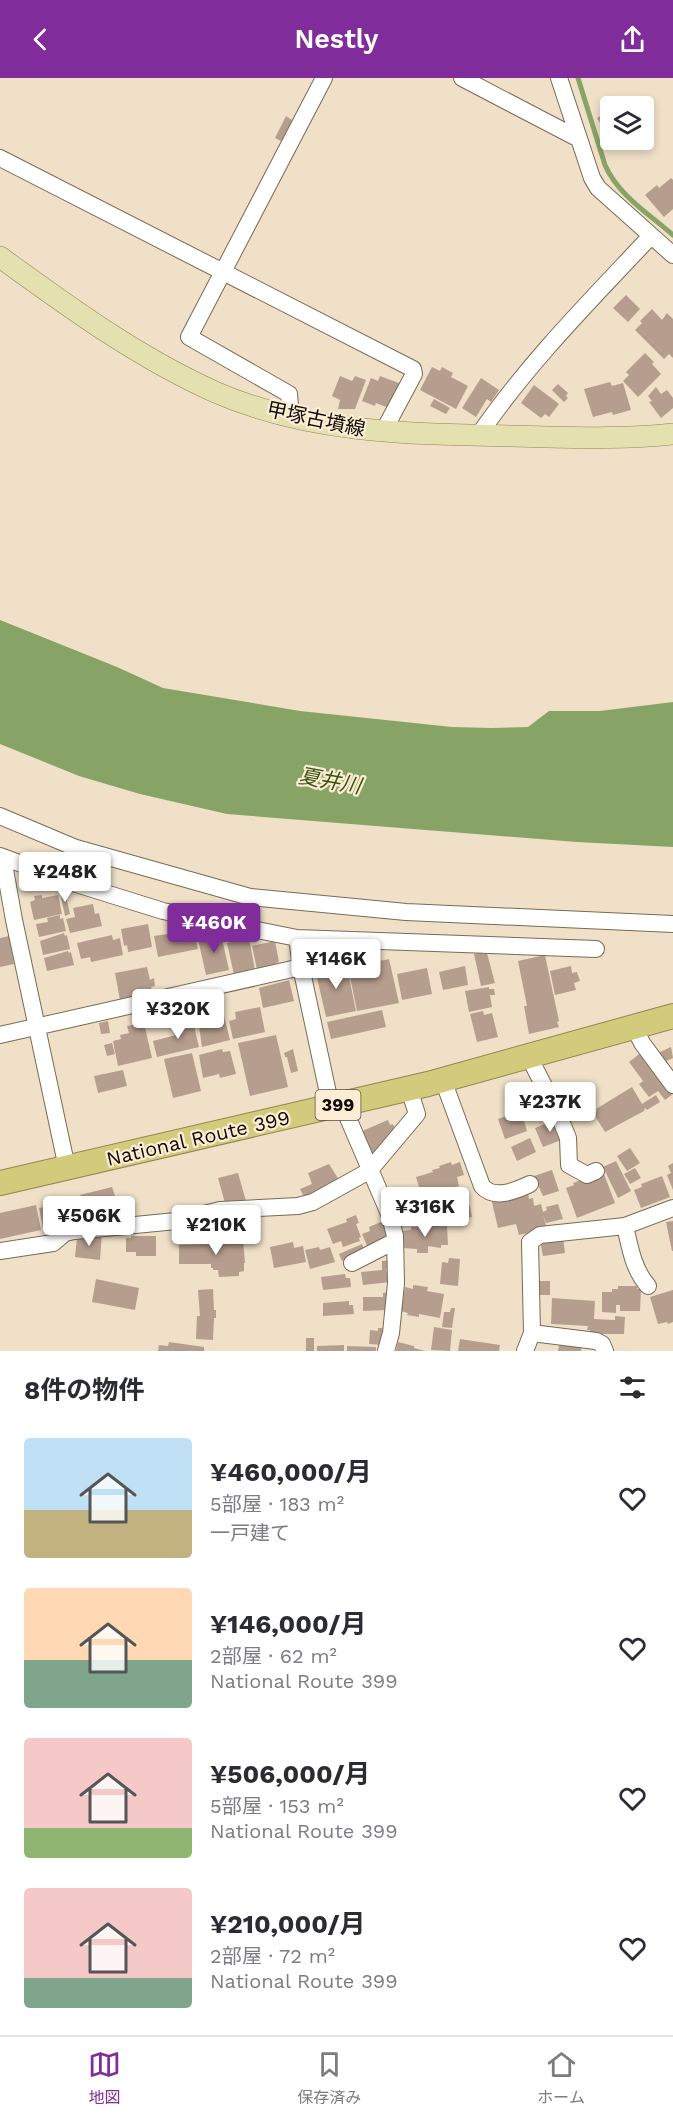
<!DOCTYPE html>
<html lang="ja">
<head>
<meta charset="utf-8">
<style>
	body { margin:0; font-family:"Work Sans","Noto Sans JP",sans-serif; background:#f7f7f7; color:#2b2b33; height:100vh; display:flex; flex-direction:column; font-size:22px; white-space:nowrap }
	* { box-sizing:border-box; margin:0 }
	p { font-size:20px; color:#7c7c81 }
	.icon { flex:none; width:33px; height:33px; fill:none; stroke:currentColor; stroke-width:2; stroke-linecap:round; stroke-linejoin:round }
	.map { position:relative; height:1273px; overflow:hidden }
	.side { display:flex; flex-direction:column; background:#fff; flex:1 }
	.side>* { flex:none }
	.controls { position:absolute; left:600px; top:18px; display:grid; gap:12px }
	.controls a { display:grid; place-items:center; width:54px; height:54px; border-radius:6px; background:#fff; box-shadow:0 3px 9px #0003; font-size:30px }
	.price { position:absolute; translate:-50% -51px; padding:0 14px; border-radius:6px; background:#fff; color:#222; font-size:20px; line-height:39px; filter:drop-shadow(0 2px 3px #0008) }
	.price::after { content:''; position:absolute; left:50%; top:36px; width:18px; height:14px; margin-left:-9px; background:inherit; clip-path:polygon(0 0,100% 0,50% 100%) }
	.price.active { background:#802c9b; color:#fff }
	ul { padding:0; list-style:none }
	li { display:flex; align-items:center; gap:18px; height:150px; padding:0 24px }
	li span { display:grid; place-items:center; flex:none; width:168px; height:120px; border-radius:6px; color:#555 }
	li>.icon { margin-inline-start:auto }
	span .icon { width:72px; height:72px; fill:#fffc; stroke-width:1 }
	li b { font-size:26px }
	h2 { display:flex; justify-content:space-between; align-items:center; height:72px; padding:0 24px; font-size:26px }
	header { display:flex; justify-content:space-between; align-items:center; height:78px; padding:0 24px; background:#802c9b; color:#fff; font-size:27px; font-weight:600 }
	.menu { display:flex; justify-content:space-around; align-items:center; height:84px; border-top:2px solid #e1e1e2; background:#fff; font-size:16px; color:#7c7c81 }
	.menu a { display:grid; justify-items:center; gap:3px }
	.menu .active { color:#802c9b }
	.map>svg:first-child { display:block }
</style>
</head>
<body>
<header><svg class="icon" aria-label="back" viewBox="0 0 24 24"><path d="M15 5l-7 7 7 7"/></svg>Nestly<svg class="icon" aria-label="share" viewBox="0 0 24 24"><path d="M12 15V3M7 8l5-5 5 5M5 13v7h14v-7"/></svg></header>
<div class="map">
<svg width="673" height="1273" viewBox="0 0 673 1273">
	<rect width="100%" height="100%" fill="#efe0c7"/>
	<path fill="#88a366" d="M0,542L117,589L163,610L300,633L452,649L491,650L528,649L549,633H600L673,624V769L577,764L227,736L140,716L79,698L0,666Z"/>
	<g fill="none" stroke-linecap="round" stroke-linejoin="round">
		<path stroke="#88a366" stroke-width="5" d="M578,0L605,87C618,117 649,136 673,157"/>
	</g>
	<path fill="#b69e8e" d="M610,32V62L597,40Z
		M286,38L298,46L287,66L275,60Z
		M671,100L673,102V131L664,139L645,117L657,107L659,110Z
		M626,217L640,231L628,244L613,230Z
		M652,231L662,242L667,235L673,241V280L669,276L664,281L635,252L642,245L640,243Z
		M645,275L654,284L652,286L661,296L638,319L623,303L629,297L626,294Z
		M432,289L440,293L442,289L453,295L451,299L468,308L456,331L420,312Z
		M340,298L352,303L355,298L366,302L355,331H338L340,322L332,318Z
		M380,298L404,307L394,332L376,325L375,328L362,323L371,300L378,303Z
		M481,300L499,312L491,324L487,321L476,339L462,330Z
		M610,304L612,308L623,305L631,332L613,337L612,334L593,339L584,311Z
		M558,306L568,315L566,318L568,320L564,324L552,312Z
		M534,307L559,326L549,339L545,336L541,340L521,325Z
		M656,309L661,316L667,312L673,320V330L661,340L649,324L652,323L648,318Z
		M434,321L450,330L446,336L430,328Z
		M65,813L70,836L65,838L60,814Z
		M42,817V820L58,817L62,836L34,842L30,824L35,822L34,818Z
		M93,826L95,836L99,835L102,848L70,855L66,841L75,839L73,830Z
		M60,837V841L63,840L66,853L39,859L36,846L48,844L47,840Z
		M148,846L152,869L128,874L127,867L124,868L121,851Z
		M181,850L182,854L190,852L192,861L195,860L198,871L158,879L154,858L174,855V851Z
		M64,855L65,858L67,857L70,871L43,877L40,863Z
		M221,856L229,892L206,897L198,861Z
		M112,857L113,862L120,860L123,877L91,884L90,879L81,881L77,865Z
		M9,858L14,886L0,889V860Z
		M249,860L255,892L234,897L227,865Z
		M275,863L279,884L276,885L277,888L257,892L252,868Z
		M68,873L69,875L71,874L74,887L47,893L44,880Z
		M482,874L483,876L487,875L495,905L481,908L474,876Z
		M374,877L375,884L389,881L399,925L357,933L348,889L364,886L362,880Z
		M545,877L559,943L557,944L559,949L529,956L524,928H527L518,883Z
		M346,884L356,933L326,939L315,891Z
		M465,888L468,907L443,912L439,894Z
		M571,888L572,895L577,894L580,903L574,905L576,912L555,917L550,893Z
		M147,889L150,902L154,900L155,908L151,909L152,913L120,922L115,895Z
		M427,890L432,916L402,922L397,896Z
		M289,902L294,923L263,930L259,910Z
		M489,909V911H494L495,917H490L492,929L469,934L465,913Z
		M260,929L265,954L233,961L229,943L236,941L235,934Z
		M382,932L386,949L331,961L327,944Z
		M483,933L484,937L492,935L498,959L477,964L470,936Z
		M224,938L230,962L202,969L198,942Z
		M192,940L199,969L157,979L153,963L180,956L177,944Z
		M108,943L110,955L101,956L99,945Z
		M144,945L152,980L118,988L113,963L121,961L120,957L129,955L127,948Z
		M276,957L288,1009L250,1018L238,965Z
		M112,965L115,976L107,978L104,967Z
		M671,969L673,980L664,984L660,974Z
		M222,971L223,974L230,973L236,996L220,1000L219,996L203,1000L199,977Z
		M293,971L298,993L291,995L287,979H285L284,975Z
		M643,973L673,1013V1016L665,1022L658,1013L649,1019L639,1006L643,1003L629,984Z
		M192,975L201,1013L173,1020L164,981Z
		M123,992L127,1008L98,1015L94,998Z
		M632,1009L642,1026L656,1017L660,1024L647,1032L645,1030L644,1033L605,1054L593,1035L597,1033L596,1031Z
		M521,1033L527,1053L505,1061L498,1041Z
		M557,1041L564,1061L543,1069L535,1050Z
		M388,1042L390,1047L393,1046L396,1053L370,1080L360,1054Z
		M530,1060L536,1074L517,1083L511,1069Z
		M630,1070L640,1085L627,1093L617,1078Z
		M616,1083L631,1113L618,1120L603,1089Z
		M451,1084L452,1087L460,1084L464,1097L457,1099L459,1108L422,1119L416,1099L433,1094L432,1092L440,1090L439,1088Z
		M673,1085V1112L667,1097L671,1095L668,1088Z
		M329,1086L339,1102L304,1119L300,1111L312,1106L308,1095Z
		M635,1090L641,1100L630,1106L624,1096Z
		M552,1092L559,1113L543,1118L534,1098Z
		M238,1095L246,1123L225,1125L218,1100Z
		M604,1096L615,1125L577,1140L566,1110L574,1107L573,1105L586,1100L587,1102Z
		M662,1098L670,1119L641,1130L634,1112L642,1109L641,1106Z
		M112,1109L117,1124L99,1127V1125L87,1127L86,1124H82L80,1117Z
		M528,1114L529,1121L533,1120L534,1128L541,1126L543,1134L547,1132L546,1129L558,1126L563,1141L546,1145L543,1136L547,1151L519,1157L516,1146L498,1150L491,1120Z
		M60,1125L65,1150L44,1155L39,1130Z
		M36,1127L41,1152L0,1161V1135Z
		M470,1128L472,1139L460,1141L459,1129Z
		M356,1137L359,1145L356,1146L361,1159L359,1160L360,1163L343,1169L341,1163L333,1166L327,1151L347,1144L346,1141Z
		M383,1143L389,1158L368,1170L362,1156L370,1153L369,1149Z
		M673,1143V1173H672L666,1144Z
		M447,1147L448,1167H441V1170L428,1168V1175H417V1171L403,1170L402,1153L411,1152V1149Z
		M91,1154L102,1155L100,1182L75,1179L77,1159L90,1160Z
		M131,1158H156V1178H136V1174H126V1160H131Z
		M563,1160L565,1175L543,1178L540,1163Z
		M243,1161L245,1185H244V1193L239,1194V1198L219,1199L218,1192H213V1190H211V1186H179V1167L210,1166V1164Z
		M293,1164L294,1170L303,1168L306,1184L274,1190L270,1169Z
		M362,1166L365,1173L342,1183L339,1176Z
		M319,1169L320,1172L330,1169L335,1184L310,1191L305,1172Z
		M449,1180L460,1181L458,1208L440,1206L442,1184L448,1185Z
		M392,1182V1190L386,1191L387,1194H390L391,1204L363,1207L361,1194L382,1192V1183Z
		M345,1196L346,1200H350L351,1209L323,1212L321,1199Z
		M96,1201L139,1210L135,1232L92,1224Z
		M537,1203H550V1217H537Z
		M413,1207L428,1209L427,1213L444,1216L440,1240L419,1236V1239L407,1237L408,1235L401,1233L405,1209L413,1211Z
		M618,1208H637V1211H641L640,1233H620V1227H616V1235L602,1234V1214H612V1211H618Z
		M213,1211L214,1232H216V1240H214L213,1262L196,1261L197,1238H200L198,1212Z
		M673,1212V1244L668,1246L667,1244L658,1246L650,1219Z
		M388,1214L389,1232L363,1233V1219H383V1215Z
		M552,1220L595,1223L594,1241L615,1242V1238L625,1239L624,1256H590V1252H587L588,1248L551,1246Z
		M349,1223V1227H353L354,1236L323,1238V1225Z
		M451,1230H455L452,1250L442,1249L444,1234H450Z
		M434,1249L452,1252L450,1273L431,1272Z
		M378,1250H383L382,1267L369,1266L370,1252L378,1253Z
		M306,1260H314V1273H306Z
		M460,1261L500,1267L499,1273H458Z
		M560,1261L582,1266L581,1273H558Z
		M169,1264L204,1269V1273H158L159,1267L168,1268Z
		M398,1264L414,1268V1270L425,1273H396Z
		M344,1267V1273H317V1268Z
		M347,1268L376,1269V1273H347Z"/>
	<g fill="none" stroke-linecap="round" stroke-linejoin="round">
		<g stroke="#786b55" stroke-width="18">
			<path id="minor" d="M462,0L579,61
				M559,0L592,100L598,110L673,177
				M0,80L413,291L414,296L383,354
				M291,339L289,316L189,259L324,0
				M478,358C528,285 590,223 650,159
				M0,738L76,770L250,819L406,834L673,846
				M0,778L70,804L163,833L297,860L596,871
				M3,780L14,842L67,1090
				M297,860L301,889L331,1029
				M634,949L642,965L673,1007
				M0,957L301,889
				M529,979L558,1035L568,1060L569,1087L587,1097L596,1093
				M443,1002L482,1108C494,1122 515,1113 530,1106
				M342,1026L390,1138L395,1158L396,1205L391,1255L386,1273
				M625,1148C630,1169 633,1191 648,1208
				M0,1173L53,1165L65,1155L74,1153L176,1143L220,1132L298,1128L313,1124L369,1093L417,1036L409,1011
				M352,1185L395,1163
				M532,1255L596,1263L602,1266L605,1273
				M525,1273L532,1255L530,1164L540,1157L625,1148L673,1130"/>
		</g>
		<g stroke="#8e8852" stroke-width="22">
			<path id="major" d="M0,179C69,229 137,279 215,314C309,355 409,356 510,358C564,359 619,362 673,356"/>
		</g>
		<g stroke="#8e8852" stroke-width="26">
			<path id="highway" d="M0,1105L428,1006L673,938"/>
		</g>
		<use href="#minor" stroke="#fff" stroke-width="16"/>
		<use href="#major" stroke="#e4e0b0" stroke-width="21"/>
		<use href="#highway" stroke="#d2cb7c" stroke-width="24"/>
	</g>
	<g text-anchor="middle" stroke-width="4.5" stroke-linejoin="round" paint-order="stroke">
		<rect fill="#fcedd4" stroke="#574f43" stroke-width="1.5" x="315.5" y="1012" width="45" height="30" rx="4.5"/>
		<g font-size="18" font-weight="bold" fill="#100b05">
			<text x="338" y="1033">399</text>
		</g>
		<g font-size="20" fill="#100b05" stroke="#fcedd4">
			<text transform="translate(316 341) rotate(12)" y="7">甲塚古墳線</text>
			<text transform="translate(198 1060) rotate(-13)" y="7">National Route 399</text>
		</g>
		<g font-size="21" font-style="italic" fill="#3b5411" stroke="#fcedd4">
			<text transform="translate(330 703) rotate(10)" y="7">夏井川</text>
		</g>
	</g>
</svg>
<div class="controls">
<a><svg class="icon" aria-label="layers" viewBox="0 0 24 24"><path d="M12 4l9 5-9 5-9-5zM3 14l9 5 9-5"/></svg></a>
</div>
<b class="price" style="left:65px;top:825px">¥248K</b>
<b class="price active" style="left:214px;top:876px">¥460K</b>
<b class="price" style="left:336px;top:912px">¥146K</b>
<b class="price" style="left:178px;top:962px">¥320K</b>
<b class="price" style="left:550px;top:1055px">¥237K</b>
<b class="price" style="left:425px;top:1160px">¥316K</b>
<b class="price" style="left:89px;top:1169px">¥506K</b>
<b class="price" style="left:216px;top:1178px">¥210K</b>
</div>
<section class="side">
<h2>8件の物件<svg class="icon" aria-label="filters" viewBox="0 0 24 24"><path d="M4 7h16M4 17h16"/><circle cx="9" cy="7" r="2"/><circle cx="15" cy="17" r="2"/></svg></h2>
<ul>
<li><span style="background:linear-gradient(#bfe0f5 60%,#c2b280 0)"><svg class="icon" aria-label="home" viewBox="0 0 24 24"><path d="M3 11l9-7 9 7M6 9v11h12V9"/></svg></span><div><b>¥460,000/月</b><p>5部屋 · 183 m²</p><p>一戸建て</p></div><svg class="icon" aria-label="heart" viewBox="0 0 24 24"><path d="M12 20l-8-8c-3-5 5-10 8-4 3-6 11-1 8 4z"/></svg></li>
<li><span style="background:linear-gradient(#ffd9b3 60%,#7fa58c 0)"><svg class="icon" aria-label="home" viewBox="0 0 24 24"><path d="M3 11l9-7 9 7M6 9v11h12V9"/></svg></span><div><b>¥146,000/月</b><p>2部屋 · 62 m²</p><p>National Route 399</p></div><svg class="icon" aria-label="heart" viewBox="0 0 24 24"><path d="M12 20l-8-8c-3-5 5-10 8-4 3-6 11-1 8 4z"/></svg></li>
<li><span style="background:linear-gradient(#f6c9c9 75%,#8fb573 0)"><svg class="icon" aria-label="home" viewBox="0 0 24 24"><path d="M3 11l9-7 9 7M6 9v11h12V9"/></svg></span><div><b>¥506,000/月</b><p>5部屋 · 153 m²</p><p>National Route 399</p></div><svg class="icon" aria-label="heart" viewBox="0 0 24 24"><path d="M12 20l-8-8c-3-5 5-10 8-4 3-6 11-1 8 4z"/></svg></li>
<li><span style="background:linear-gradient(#f6c9c9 75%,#7fa58c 0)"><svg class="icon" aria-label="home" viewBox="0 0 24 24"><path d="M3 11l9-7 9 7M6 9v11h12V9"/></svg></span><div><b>¥210,000/月</b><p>2部屋 · 72 m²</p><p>National Route 399</p></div><svg class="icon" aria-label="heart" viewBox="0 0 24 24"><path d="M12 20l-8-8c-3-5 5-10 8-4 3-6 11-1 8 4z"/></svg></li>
</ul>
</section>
<nav class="menu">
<a class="active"><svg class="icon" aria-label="map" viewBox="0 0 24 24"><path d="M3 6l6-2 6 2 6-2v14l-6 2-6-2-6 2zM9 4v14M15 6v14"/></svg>地図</a>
<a><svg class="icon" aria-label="saved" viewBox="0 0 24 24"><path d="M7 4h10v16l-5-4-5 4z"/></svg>保存済み</a>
<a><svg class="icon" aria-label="home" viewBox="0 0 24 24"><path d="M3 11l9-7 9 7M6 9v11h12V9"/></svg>ホーム</a>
</nav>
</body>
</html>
